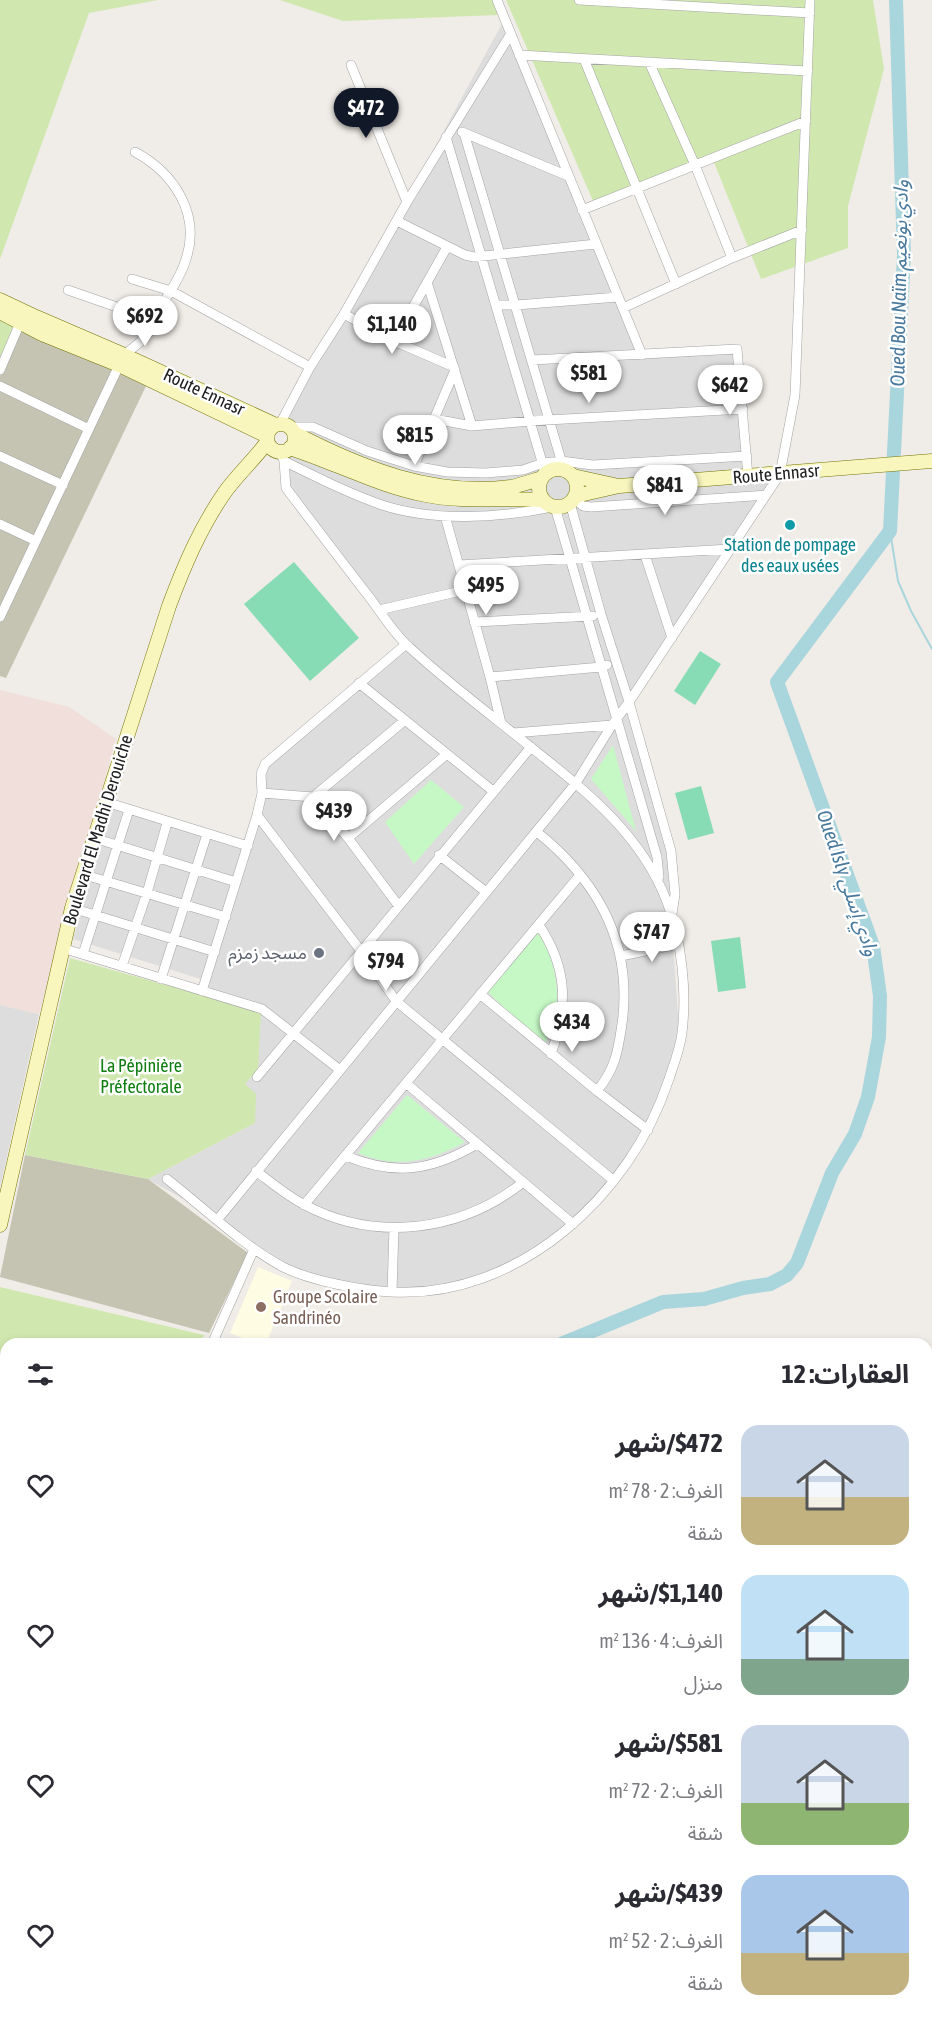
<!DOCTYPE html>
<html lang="ar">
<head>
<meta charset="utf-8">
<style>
	body { margin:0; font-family:"Asap Condensed","Noto Sans Arabic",sans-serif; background:#f2f2f3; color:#2b2b33; direction:rtl; height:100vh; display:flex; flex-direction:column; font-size:22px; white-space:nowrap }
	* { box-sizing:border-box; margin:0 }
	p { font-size:20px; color:#7c7c81 }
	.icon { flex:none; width:33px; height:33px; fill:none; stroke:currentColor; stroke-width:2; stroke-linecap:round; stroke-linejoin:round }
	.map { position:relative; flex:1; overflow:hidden; direction:ltr }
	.sheet { position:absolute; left:0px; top:1338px; width:933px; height:686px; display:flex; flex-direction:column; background:#fff; border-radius:18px 18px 0 0; box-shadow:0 3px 9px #0003; direction:rtl }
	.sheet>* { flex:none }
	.price { position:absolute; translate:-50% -51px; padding:0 14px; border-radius:21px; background:#fff; color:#222; font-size:20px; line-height:39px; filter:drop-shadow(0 2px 3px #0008) }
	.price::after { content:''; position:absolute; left:50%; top:36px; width:18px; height:14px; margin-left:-9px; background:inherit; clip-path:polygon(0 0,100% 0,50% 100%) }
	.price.selected { background:#111827; color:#fff }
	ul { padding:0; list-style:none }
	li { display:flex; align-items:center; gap:18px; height:150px; padding:0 24px }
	li span { display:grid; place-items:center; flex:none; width:168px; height:120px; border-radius:18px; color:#555 }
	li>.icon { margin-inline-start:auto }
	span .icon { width:72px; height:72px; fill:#fffc; stroke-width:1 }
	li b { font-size:26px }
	h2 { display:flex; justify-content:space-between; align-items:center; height:72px; padding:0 24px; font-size:26px }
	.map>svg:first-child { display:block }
</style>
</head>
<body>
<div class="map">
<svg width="932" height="2023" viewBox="0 0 932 2023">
	<rect width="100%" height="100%" fill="#f0ece7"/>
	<path fill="#dedddd" d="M504,20L642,354L738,349L748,476L780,474L629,702L671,851V916L680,1045L665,1100L657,1120L574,1225L484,1278L394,1292L288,1269L218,1219L148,1179L255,1123L245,1084L261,1012L202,996L265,793V766L405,645L287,488L290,414Z
		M112,808L244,849L204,980L73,939Z
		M0,1005L39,1014L0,1187Z"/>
	<path fill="#f0d7d8" d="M932,1765V1983L927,1987V1769Z
		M386,2018H649V2023H386Z
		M838,2018H888L881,2023H841Z"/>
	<path fill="#fefce2" d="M258,1267L292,1281L266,1344H257L230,1333Z"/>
	<path fill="#f1dfdb" d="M0,690L69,707L116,739L39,1014L0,1005Z"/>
	<path fill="#c5c3b2" d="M16,325L146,386L6,678L0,676V356Z
		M25,1155L148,1179L248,1253L209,1333L0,1277Z"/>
	<path fill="#d0e8af" d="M0,0H158L89,13L0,259Z
		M280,0H492L498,15L343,21Z
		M506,0H873L884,69L848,206V248L761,279L713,160L593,201Z
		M0,315L16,325L0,356Z
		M70,958L261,1012L258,1069L245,1084L256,1094L255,1123L148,1179L25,1155Z
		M0,1287L204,1335L200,1344H6V1471L0,1469Z"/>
	<path fill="#c6f8c6" d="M613,745L636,831L591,779Z
		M431,780L464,807L414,864L385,822Z
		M538,933C553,954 560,986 556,1011C553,1023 548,1036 544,1048L488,992Z
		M407,1095L465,1142C429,1162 396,1169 358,1153Z
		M6,1722V1839L0,1838V1727Z
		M0,1901L6,1910V2018H74L73,2023H2L4,2008L0,2009Z"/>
	<path fill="#88dcb5" d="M294,562L359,638L310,681L244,604Z
		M700,651L721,664L695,705L674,691Z
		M701,786L714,833L688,840L675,793Z
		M740,937L746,988L718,992L711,941Z"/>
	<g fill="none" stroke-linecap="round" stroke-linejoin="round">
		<path stroke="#a9d5dc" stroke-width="2" d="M890,531L898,581L911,611L932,649"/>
		<path stroke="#a9d5dc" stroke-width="14" d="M561,1344L663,1302L704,1299L743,1288L770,1284L787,1275L797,1263L832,1173L855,1134L868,1097L879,1037L880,996L873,946L777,682L890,531L904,255L896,0
			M125,2023L128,2018"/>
		<g stroke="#a4a4a4" stroke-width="10">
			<path id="street" d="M497,0L642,355
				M579,0L810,13
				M519,55L808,71
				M584,59L676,284
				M649,62L695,165L732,258
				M351,65L407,202
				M462,132L568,176
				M464,133L564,470
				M446,137L545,472
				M582,210L806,121
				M397,221L465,255L474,257L596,244
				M132,279L171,291L310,367
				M427,282L472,426
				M68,290L154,320
				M497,305H516L618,297
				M623,308L732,258L802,230
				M344,314L394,341L454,367
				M394,341L447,247
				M532,360L737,349L748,477
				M0,370L20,323
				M0,386L89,429
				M434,419L472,426L530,421L743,409
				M280,424L310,367L344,314L407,202L510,35
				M288,427H313L367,451L414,466L447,472L486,473L523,470L543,463L561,461L593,465L747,456
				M280,452L284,461C316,477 348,493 382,505C434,522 499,518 552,507
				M0,456L63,485
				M414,466L455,370
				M574,499L583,506L591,507L766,495
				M570,503L601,614L629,702L671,851L675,894L672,914
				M555,507L657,857L659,877
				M445,516L490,677L501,723
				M0,524L36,541
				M645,555L672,638
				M459,565L730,549
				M379,610L465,590
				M0,617L124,355C131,349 140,343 145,337C154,327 159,312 165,300C173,287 182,274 186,259C201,214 174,173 135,152
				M474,622L593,616
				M490,677L601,667L607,665
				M359,683L493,791
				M513,733L612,725
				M262,793L313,797L348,838L398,905
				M313,797L404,721
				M106,802L248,846
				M257,815L361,951L396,1001L613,1180
				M537,832C598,881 633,944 622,1024C618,1052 615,1069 597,1091
				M94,838L236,882
				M348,838L447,754
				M439,855L486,892
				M82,874L226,917
				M72,908L215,952
				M539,925C568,969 568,1005 551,1054
				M62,948L262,1009L340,1070
				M83,954L129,810
				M621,956L678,944
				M122,966L147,893L167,823
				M161,979L207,834
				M202,991L257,815L262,793L261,774L265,764L405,645
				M480,994L597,1091L648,1130
				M257,1077L531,747
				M407,1084L573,1224
				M346,1156C395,1176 432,1171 477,1144
				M256,1171C272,1183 287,1196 305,1205C375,1242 460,1232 522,1183
				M167,1179C205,1209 241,1244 283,1267C311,1281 360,1290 391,1292C519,1299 631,1195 669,1079C674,1064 680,1049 682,1033C687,991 682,942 667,902C642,835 587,792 532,748C491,715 448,683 409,647C394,634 382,614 370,598C342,562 314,525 286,488L284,461
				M304,1205L580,875
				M218,1219L576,783L612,725L629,702L780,474L795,395L810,0
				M392,1292L394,1228
				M212,1344L254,1249
				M927,1473L932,1467
				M0,1644L6,1651
				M927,1706L932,1694
				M0,1707L6,1714
				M0,1726L6,1720
				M927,1750L932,1747
				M0,1854L6,1853
				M927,2005L932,2001
				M821,2018L824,2023
				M367,2023L368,2018
				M903,2023L911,2018"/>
		</g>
		<g stroke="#737608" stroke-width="15">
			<path id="secondary" d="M0,300L36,317L124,355L276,425
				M0,312L42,334L119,365L267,436
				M267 438a14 14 0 1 1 28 0a14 14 0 1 1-28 0Z
				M294,433C361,468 434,497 511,487C521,485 532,481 542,478
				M290,448C336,463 379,486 426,495C464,503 504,497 542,500
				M539 488a19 19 0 1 1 38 0a19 19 0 1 1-38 0Z
				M573,476L614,485
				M575,496L619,486L932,461
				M0,1225L72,908L169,606C184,566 200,528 225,492C238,474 254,460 267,442"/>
		</g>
		<g stroke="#975b05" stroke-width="16">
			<path id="primary" d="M0,1865L6,1874
				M0,1885L6,1894
				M88,2018L92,2023
				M103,2018L106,2023"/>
		</g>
		<use href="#street" stroke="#fff" stroke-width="9"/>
		<use href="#secondary" stroke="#f8f6bd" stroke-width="14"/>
		<use href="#primary" stroke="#f9cda3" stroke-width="15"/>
	</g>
	<circle fill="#0f9aa8" stroke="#fff" stroke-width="2" cx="790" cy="525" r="6"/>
	<circle fill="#6b7280" stroke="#fff" stroke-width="2" cx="319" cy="953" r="6"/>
	<circle fill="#8d6e63" stroke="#fff" stroke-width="2" cx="261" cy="1307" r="6"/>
	<g text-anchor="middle" stroke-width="5" stroke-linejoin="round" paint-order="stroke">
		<g font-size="18" fill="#202020" stroke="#fff">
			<text transform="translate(204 392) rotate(25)" y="6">Route Ennasr</text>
			<text transform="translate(776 474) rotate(-5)" y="6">Route Ennasr</text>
			<text transform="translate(98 830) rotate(-73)" y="6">Boulevard El Madhi Derouiche</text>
		</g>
		<g font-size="18" fill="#0d838f" stroke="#fff">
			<text x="790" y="551">Station de pompage<tspan x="790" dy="21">des eaux usées</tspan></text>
		</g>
		<g font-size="18" fill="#5b616d" stroke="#fff" text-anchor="end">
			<text x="307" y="959">مسجد زمزم</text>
		</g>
		<g font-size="18" fill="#0f7d10" stroke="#fff">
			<text x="141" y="1072">La Pépinière<tspan x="141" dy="21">Préfectorale</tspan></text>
		</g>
		<g font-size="18" fill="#785e54" stroke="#fff" text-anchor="start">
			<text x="273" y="1303">Groupe Scolaire<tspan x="273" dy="21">Sandrinéo</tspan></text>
		</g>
		<g font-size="20" font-style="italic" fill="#497a9e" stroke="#fff">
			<text transform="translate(899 283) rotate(-89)" y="7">Oued Bou Naïm وادي بونعيم</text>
			<text transform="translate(848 883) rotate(71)" y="7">Oued Isly وادي إسلي</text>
		</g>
	</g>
</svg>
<b class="price selected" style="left:366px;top:139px">$472</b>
<b class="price" style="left:145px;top:347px">$692</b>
<b class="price" style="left:392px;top:355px">$1,140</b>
<b class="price" style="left:589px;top:404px">$581</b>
<b class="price" style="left:730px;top:416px">$642</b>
<b class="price" style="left:415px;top:466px">$815</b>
<b class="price" style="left:665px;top:516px">$841</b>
<b class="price" style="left:486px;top:616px">$495</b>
<b class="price" style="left:334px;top:842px">$439</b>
<b class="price" style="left:652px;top:963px">$747</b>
<b class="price" style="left:386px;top:992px">$794</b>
<b class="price" style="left:572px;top:1053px">$434</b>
<section class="sheet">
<h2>العقارات: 12<svg class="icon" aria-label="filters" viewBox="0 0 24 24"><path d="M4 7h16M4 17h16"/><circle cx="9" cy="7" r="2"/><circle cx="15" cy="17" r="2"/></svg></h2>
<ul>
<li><span style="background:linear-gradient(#c9d6e8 60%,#c2b280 0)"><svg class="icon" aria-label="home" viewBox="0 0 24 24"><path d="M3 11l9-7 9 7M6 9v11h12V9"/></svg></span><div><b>$472/شهر</b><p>الغرف: 2 · 78 m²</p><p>شقة</p></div><svg class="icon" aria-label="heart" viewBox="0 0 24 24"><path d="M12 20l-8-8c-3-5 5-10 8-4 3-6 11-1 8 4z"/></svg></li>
<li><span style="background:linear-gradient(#bfe0f5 70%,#7fa58c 0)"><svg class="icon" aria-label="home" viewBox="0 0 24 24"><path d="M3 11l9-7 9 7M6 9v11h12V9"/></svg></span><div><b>$1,140/شهر</b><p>الغرف: 4 · 136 m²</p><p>منزل</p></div><svg class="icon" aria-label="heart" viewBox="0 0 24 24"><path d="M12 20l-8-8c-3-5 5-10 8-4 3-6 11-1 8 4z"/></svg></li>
<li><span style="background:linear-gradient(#c9d6e8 65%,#8fb573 0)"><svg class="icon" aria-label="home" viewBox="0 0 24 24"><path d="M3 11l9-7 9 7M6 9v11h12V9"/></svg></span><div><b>$581/شهر</b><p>الغرف: 2 · 72 m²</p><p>شقة</p></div><svg class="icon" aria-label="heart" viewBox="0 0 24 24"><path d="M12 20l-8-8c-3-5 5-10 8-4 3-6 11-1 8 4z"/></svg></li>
<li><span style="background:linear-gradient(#a9c7e8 65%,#c2b280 0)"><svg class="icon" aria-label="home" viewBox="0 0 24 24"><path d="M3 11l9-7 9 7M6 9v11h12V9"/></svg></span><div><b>$439/شهر</b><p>الغرف: 2 · 52 m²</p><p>شقة</p></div><svg class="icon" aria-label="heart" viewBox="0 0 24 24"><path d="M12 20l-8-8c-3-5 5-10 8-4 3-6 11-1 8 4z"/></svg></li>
</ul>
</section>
</div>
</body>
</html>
